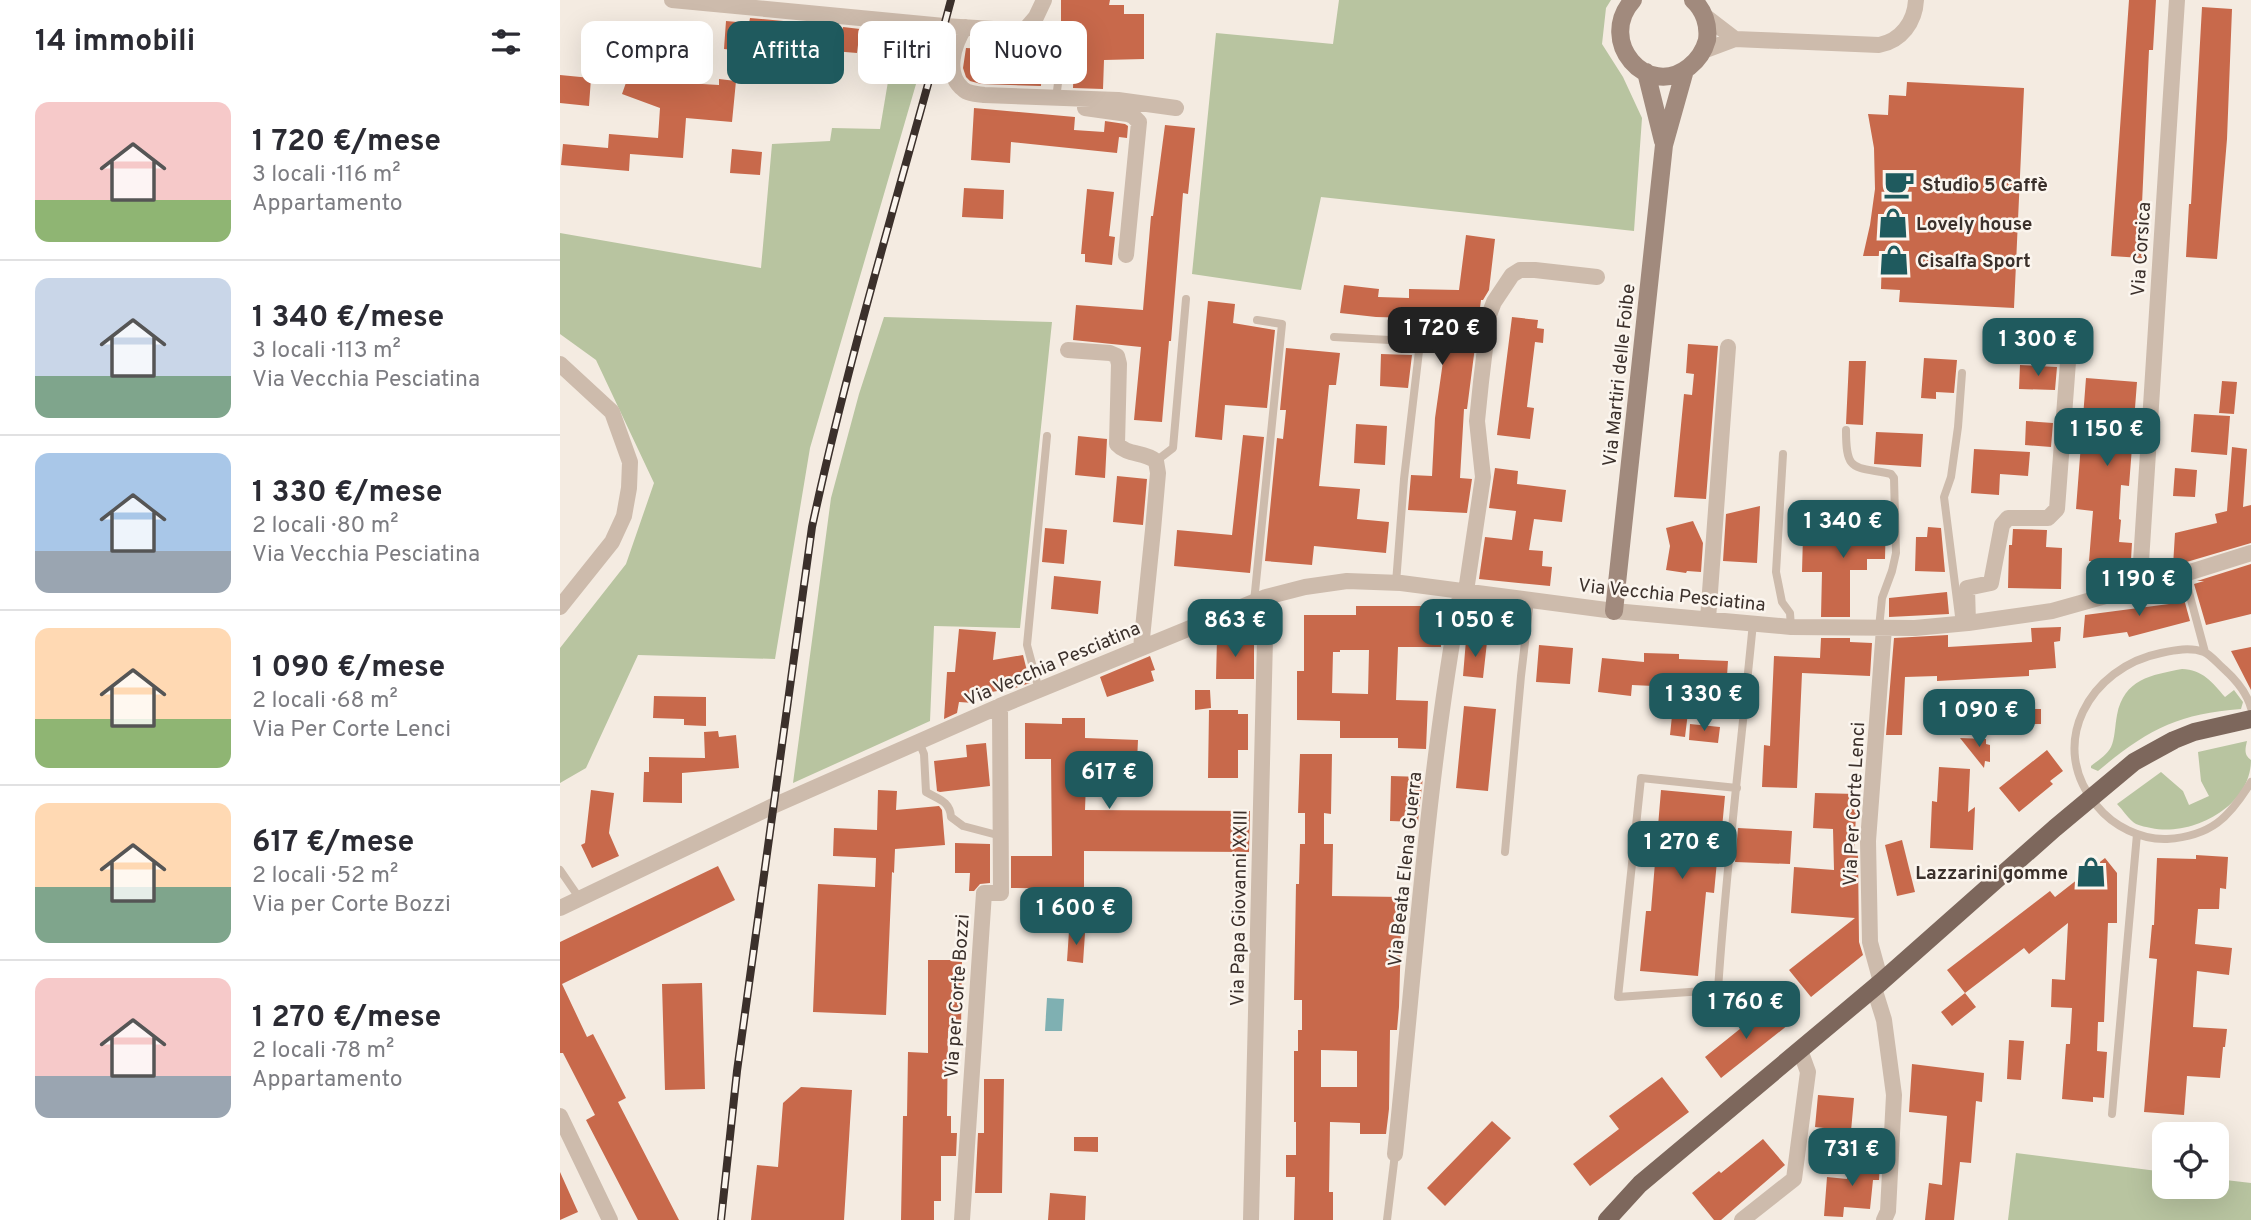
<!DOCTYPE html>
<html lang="it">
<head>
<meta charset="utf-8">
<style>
	body { margin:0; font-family:Overpass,sans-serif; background:#f2f2f3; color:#2b2b33; height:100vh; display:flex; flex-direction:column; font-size:26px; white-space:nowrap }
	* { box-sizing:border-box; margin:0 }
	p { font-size:23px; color:#7c7c81 }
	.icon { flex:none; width:38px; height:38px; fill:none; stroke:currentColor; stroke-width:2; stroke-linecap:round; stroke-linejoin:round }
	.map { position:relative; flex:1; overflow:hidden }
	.panel { display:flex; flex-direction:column; background:#fff; width:560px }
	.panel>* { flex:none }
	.top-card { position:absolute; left:21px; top:21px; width:665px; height:63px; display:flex; gap:14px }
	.controls { position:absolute; left:1592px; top:1122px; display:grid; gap:14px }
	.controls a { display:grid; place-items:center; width:77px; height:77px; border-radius:14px; background:#fff; box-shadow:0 7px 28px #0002; font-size:35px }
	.price { position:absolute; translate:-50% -60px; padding:0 16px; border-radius:14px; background:#1f5a5e; color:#fff; font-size:23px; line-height:46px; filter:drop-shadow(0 2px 4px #0008) }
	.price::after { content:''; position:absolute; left:50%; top:42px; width:21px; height:16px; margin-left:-10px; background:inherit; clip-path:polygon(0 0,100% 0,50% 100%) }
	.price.on { background:#222; color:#fff }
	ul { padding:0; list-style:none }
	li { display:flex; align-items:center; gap:21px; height:175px; padding:0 35px }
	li+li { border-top:2px solid #e1e1e2 }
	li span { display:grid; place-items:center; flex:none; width:196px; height:140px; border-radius:14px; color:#555 }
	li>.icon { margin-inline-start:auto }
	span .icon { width:84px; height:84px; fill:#fffc; stroke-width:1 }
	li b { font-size:30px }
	h2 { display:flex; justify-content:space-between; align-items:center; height:84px; padding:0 35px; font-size:30px }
	.pill { padding:0 24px; border-radius:14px; background:#fff; box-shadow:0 7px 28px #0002; font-size:24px; line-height:63px }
	.pill.on { background:#1f5a5e; color:#fff }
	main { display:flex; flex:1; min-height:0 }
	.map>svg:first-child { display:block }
</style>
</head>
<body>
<main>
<section class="panel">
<h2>14 immobili<svg class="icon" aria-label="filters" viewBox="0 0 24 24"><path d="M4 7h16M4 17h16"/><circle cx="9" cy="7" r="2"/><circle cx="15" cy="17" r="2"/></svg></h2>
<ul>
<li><span style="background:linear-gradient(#f6c9c9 70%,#8fb573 0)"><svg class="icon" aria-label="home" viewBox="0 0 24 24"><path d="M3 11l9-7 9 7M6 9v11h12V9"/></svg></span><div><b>1 720 €/mese</b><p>3 locali · 116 m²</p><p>Appartamento</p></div></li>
<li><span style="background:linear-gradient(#c9d6e8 70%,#7fa58c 0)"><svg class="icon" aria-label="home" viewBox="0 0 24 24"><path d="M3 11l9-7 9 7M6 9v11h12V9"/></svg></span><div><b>1 340 €/mese</b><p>3 locali · 113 m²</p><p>Via Vecchia Pesciatina</p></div></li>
<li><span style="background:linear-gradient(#a9c7e8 70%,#9aa5b1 0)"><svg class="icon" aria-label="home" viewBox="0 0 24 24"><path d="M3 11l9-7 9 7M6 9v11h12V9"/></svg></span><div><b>1 330 €/mese</b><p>2 locali · 80 m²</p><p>Via Vecchia Pesciatina</p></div></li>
<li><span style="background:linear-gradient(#ffd9b3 65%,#8fb573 0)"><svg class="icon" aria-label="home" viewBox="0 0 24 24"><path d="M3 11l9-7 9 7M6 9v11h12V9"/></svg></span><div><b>1 090 €/mese</b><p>2 locali · 68 m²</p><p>Via Per Corte Lenci</p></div></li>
<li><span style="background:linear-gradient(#ffd9b3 60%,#7fa58c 0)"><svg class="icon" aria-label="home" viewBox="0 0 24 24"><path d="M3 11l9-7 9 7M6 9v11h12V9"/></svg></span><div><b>617 €/mese</b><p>2 locali · 52 m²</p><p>Via per Corte Bozzi</p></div></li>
<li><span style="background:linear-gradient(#f6c9c9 70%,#9aa5b1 0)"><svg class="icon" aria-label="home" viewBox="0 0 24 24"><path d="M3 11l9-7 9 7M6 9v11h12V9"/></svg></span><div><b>1 270 €/mese</b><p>2 locali · 78 m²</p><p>Appartamento</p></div></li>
</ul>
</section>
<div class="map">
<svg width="1691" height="1220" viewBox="0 0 1691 1220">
	<rect width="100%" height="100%" fill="#f4ebe1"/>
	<path fill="#b8c4a0" d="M779,0H1051L1046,8L1042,44L1063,77L1082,118L1074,231L761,197L741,290L632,274L656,33L773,44Z
		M336,34L370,36L250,448L215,659L78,655L26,768L0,783V648L66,564L94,483L36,360L0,334V233L201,268L212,144L270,141L272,128L320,129Z
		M324,317L492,322L460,628L374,626L370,721L233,783L271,498L299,394Z
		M1622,669C1642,669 1653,683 1665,697L1674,690L1683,702L1681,709C1617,714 1587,730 1538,771L1531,768V766C1537,761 1547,755 1551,747C1555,739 1555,725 1557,715C1564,679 1591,675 1622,669Z
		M1687,741C1685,750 1684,755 1691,760C1691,806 1633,837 1591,828C1587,827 1580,826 1576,824C1569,820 1563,810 1557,804L1601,772L1623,791L1629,805L1649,796L1641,781L1638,752Z
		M1456,1153L1605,1172V1186H1657V1179L1691,1183V1220H1448Z"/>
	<path fill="#7fb0b2" d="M487,998L504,999L502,1031H485Z"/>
	<path fill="#c8694b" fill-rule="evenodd" d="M501,0H550L549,5H564V14H584V59L544,60L543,89L513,88L514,60H501Z
		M1569,0H1596L1593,50H1589L1582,204L1585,205L1582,258L1551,256Z
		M1642,7L1672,9L1667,139L1657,259L1626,257L1629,204H1631Z
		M190,18L245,23L243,51L183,46V51L164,49L166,21L189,23Z
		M283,27L300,29L297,53L273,51L275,30L282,31Z
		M429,40L450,41V43L467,44L468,63H482L481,86L421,84L410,81L406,77L403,68L406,48L428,49Z
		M74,60L129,74L126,83L159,85V79L176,81L172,122L126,118L123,158L70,154L69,171L1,165L3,144L48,148L49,134L98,138L100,108L62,94Z
		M0,75L31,78L29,106L0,103Z
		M1347,82L1464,88L1454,308L1339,302L1340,290L1321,289L1322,256H1303L1310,225L1315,189L1314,148L1308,114L1328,115L1329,95L1346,96Z
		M414,108L515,117L514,130L544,132L545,121L565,124L568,126L567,138L559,137L557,153L451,142L450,163L411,160Z
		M605,125L635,128L628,194L623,193L611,341H609L602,422L574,420L581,347L513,340L516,305L583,310L591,216H593Z
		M172,149L202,152L200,175L170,173Z
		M404,188L444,190L443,219L402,217Z
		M527,189L554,192L549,236L555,237L552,265L525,262V254H521Z
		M906,235L935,239L929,290L923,300H921L907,409H904L900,478L912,479L907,513L848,510L851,475L872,476L875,418L889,319L816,317L780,313L784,285L819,289L818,297L849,298V289L899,290Z
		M648,301L675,304L673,323L715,330L707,408L665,405L662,440L635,437Z
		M952,317L978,320L977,328L984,329L983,343L975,342L967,407L974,408L970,439L937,435Z
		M1128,344L1158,346L1146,499L1114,497L1124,394L1132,395L1134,374L1126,373Z
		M726,348L780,353L776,385H769L759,486L800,489L797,519L829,522L826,553L754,546L752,565L705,561L717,438L723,439L726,410H720Z
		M821,354L852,355L848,388L820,386Z
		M1364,358L1397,360L1394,393L1376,392V399L1361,398Z
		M1289,361H1306L1303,425L1286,424Z
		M1460,365L1497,367L1495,390L1459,389Z
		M1526,378L1577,382L1569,486L1561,485L1559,519L1561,520L1559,542L1572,543L1570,576L1541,573L1542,562L1529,561L1533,511L1516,509Z
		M1662,381L1677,382L1674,414L1659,413Z
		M1634,414L1670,416L1667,455L1631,452Z
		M1466,421L1493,423L1491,447L1465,445Z
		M796,424L827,426L825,465L794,463Z
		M1316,432L1363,434L1361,467L1314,464Z
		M683,435L704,437L690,573L614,566L617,530L672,535Z
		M518,436L547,439L545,478L515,475Z
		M1672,447L1687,449L1683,507L1691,505V543L1613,566L1615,533L1657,523L1655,514L1667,511Z
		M1414,449L1470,452L1468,476L1440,474L1439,495L1411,493Z
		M935,468L958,471L957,484L1006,490L1002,522L974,519L969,550L983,551L982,566L992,567L990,586L919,579L925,537L952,540L956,511L929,508Z
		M1615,468L1637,470L1635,497L1613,496Z
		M557,476L587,479L583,525L553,522Z
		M1200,506L1197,563L1163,561L1166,514Z
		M1295,514L1326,515L1325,559H1307V570H1290V617H1261L1262,572H1242L1243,535H1295Z
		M1133,521L1143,543L1141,572L1127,571L1126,573L1106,570L1110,546L1106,528Z
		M1368,527L1381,528L1385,572L1355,571L1356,537H1367Z
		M485,528L507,530L504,564L482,562Z
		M1453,529L1487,530L1486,547L1502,548L1501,589L1448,588L1449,545H1452Z
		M1691,564V614L1646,625L1634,584L1644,581H1637Z
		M494,576L541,581L538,614L491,609Z
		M1621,588L1630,621L1569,637L1567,632L1523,638L1525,615L1609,604L1608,591Z
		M1387,592L1389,614L1329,617V598Z
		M796,606H881V647H838L836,700L868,701L866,749L838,748V738H780V721L737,720V671H744V615H796ZM780,650H809L808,694L772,693L773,652H780Z
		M1501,627L1500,641L1494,642L1496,668L1469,670V676L1377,681V676L1345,677L1342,735H1326L1334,638L1388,635V647L1472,642L1471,628Z
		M399,629L436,632L433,660L463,655L470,683L455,688L414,695V703L399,702L397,713L384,719L387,672H395Z
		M657,638L694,639V679H656Z
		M1261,638H1290V642L1312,643L1310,676L1242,673L1237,788L1202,787L1204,745L1210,746L1214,656L1260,658Z
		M906,640L927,642L923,678L903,676Z
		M979,645L1013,648L1010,684L976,682Z
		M1691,647V690L1671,651Z
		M1084,653L1119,654V659L1168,661L1167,676H1172L1171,697L1130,696L1125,737L1110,735L1115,687L1072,685L1071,696L1038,692L1042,658L1084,662Z
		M590,656L595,670L591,671L594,681L547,697L540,677Z
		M635,690H650L651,708L635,710Z
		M94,696L146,697V726L124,725V719L93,718Z
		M904,706L936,709L928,791L896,788Z
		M1466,709H1481V724H1466Z
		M649,710H678V714H688V750H678V778H648Z
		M502,718H525V738L578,740L576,783L526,781L525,810L690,811L689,852L524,851V889L451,888V856H492L491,759H465V723L502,724Z
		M1130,724L1160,727L1158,743L1129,740Z
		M158,731L159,737L176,735L179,768L122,773V803L83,802L84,772H89V757L145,758L144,732Z
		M1400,738L1426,739V744L1430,745V762L1425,761L1424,768Z
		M426,743L430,786L380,792L377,791L374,761L407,757L406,745Z
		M1487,750L1503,771L1490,781L1493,784L1459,812L1439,788Z
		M740,754H772L771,814L764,813V844H773L772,896L842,897L839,1007L837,1030H830L829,1109L826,1134H800V1123L770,1122L769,1192H773V1220H734L735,1177H726V1155H736V1122H734V1051H738V1030H742V1000H734L736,884H739L740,844H745V813H738ZM761,1050L797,1051V1087H761Z
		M1379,767L1410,769L1408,812L1415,807L1413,850L1370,848L1372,801L1377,802Z
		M831,776L863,777L858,822L830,821Z
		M31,790L54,793L49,833L59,856L32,868L21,845L25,843Z
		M318,790L337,791L336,810L379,806L382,810L385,845L335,849L334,873L332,872L326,1015L253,1012L258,884L315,887L316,858L273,856L274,828L317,830Z
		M1101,790L1165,796L1162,828H1165L1162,861H1157L1154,893L1146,892L1138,976L1080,971L1086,911H1091Z
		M1255,793L1297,794L1294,855H1298L1299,942L1303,955L1251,997L1229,970L1295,918L1231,913L1234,867L1274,870L1273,829L1253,828Z
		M1178,828L1232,831L1230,864L1175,862Z
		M1342,840L1355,892L1337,896L1325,845Z
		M395,843L430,844V883L420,884L414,891H409L410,873H395Z
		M1636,855L1668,857L1666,889L1660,888L1659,909H1638L1635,944L1672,948L1669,975L1637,971L1633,1027L1667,1029L1665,1047H1663L1660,1078L1627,1076L1624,1115L1584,1112L1597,959L1589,958L1592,925H1594L1597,858L1636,859Z
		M1545,858L1557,873V923H1548L1544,1022H1538L1537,1051L1547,1052L1544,1098L1533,1097V1102L1502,1099L1506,1044H1510L1512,1008L1491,1007L1492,979L1505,980L1508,923L1469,954L1464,948L1405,993L1387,970L1490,891L1495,897Z
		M158,866L175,900L2,984L27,1037L33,1034L66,1098L58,1102L119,1220H78L26,1120L35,1115L3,1053H0V942Z
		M509,931L525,933L523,963L507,961Z
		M368,960H402L401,1031H388L387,1116H391V1133H397L396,1156H381V1201H374V1220H341L343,1116H347L348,1052L368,1053Z
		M142,983L145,1089L105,1090L102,984Z
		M1405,993L1416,1007L1392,1026L1381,1012Z
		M1211,1004L1228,1025L1161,1078L1145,1057Z
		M1449,1040L1464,1041L1461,1080L1447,1079Z
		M1352,1064L1424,1073L1422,1102L1416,1101L1411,1163L1400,1162L1394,1220H1365L1369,1183L1382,1185L1387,1116L1349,1112Z
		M1102,1077L1129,1112L1030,1186L1013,1164L1059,1129L1049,1116Z
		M424,1079H444L442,1193H415L418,1133H424Z
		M241,1087L292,1090L284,1220H191L197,1165L218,1167L223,1103Z
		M1258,1095L1294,1098L1291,1131L1255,1127Z
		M932,1121L951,1138L885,1206L867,1188Z
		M514,1137H538V1152L514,1151Z
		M1203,1139L1225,1165L1161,1220H1154L1132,1193L1159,1171L1161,1173Z
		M1289,1158L1320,1160L1319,1180H1313L1310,1209L1284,1207L1283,1217L1264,1216L1267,1177L1287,1179Z
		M0,1172L18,1212L0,1220Z
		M490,1193L526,1196L525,1220H488Z"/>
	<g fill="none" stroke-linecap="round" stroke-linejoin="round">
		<path stroke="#cdbbac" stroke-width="8" d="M476,17L480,28L482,46L499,75L496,99
			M774,337L848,341L857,346L859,351L844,479L836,583
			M1286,430C1286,473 1293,466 1331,474L1334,478L1336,553L1332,571L1322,598L1319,628
			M1223,454L1216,572L1222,602L1230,613L1231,627
			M596,461L613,448L626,299
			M1624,574L1645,652
			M694,602L722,324L697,320
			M1400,624L1384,497L1391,477L1398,427L1402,373
			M479,690L467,645L487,436
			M1691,708C1687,693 1675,679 1664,669C1658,664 1651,655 1644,652C1630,647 1615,650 1601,653C1530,667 1485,745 1537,806C1553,826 1581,840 1607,839C1651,836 1669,818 1691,782
			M359,742L364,754L366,792C378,799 390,801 391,817L403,826L441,836
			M1177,788L1081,778L1058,997L1158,990C1166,868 1181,746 1193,623
			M945,852L961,676L970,600
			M0,870L20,899
			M1552,1114L1577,834
			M827,1220L835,1154"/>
		<path stroke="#cdbbac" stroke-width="16" d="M112,0L384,26L464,31L476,17L484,0
			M405,27C394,44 384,74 403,89C408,94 417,94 424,95L558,100L616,108
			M1175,39L1319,45C1341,41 1355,22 1356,0
			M1143,51L1175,39L1145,16
			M525,108L568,114L573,116L579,122L566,255
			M508,350L550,353L557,356L559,364L557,444C568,456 583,451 596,461L598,473L593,530L581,648
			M0,364L52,412L70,462L69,488L64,516L52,542L0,607
			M1584,585L1581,562L1617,0
			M906,591L923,477L917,421L921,382L929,315L934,302L952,275L960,270H975L1037,277
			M1148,619L1168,347
			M1408,623L1407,588L1431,583L1442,525L1448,518H1488L1497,509L1508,362
			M0,908L213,806L440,706L706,597L745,587L787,581L841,583L1054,611L1231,627L1355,628L1408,623L1492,611L1624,574L1691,553
			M1321,982L1310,942L1308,841L1324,628
			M1314,988L1324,1020L1334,1095L1328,1211L1324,1220
			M0,1116L50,1220
			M835,1154C855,967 867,776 901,591
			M402,1220L424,893H441L440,706
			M691,1220L706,597
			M1182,1220L1234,1179L1248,1072L1240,1050"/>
		<path stroke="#a18a7d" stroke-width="18" d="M1073,0C1036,41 1087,100 1129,67C1138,60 1144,51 1147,40C1149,25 1144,10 1133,0
			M1086,72L1103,141
			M1054,611L1104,145L1125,70"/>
		<path stroke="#7d675c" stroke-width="18" d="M1047,1220L1080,1184L1321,982L1495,828L1574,762L1614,740L1634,732L1691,719"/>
		<g stroke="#3b302b" stroke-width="8">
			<path id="rail" d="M161,1220L177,1071L252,527C290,350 344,176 391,0"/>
		</g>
		<use href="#rail" stroke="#fbf5ee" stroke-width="5" stroke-dasharray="16" stroke-linecap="butt"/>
	</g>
	<defs>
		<g id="cafe-bare" transform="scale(2.415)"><path d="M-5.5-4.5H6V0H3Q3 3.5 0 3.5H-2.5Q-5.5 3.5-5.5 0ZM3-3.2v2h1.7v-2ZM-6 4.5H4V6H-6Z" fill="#1f5a5e" stroke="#fbf5ee" stroke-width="2.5" paint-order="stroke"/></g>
		<g id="shop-bare" transform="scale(2.415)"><path d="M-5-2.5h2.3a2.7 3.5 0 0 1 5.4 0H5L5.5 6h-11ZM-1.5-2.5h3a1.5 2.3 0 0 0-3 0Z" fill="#1f5a5e" stroke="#fbf5ee" stroke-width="2.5" paint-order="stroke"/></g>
	</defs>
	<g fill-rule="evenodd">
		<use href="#cafe-bare" x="1339" y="184"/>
		<use href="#shop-bare" x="1333" y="223"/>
		<use href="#shop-bare" x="1334" y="260"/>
		<use href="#shop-bare" x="1531" y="872"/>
	</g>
	<g text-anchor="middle" stroke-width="5" stroke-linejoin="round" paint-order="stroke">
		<g font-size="19" font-weight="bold" fill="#3b302b" stroke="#fbf5ee" text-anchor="start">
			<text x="1362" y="191">Studio 5 Caffè</text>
			<text x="1356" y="230">Lovely house</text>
			<text x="1357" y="267">Cisalfa Sport</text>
			<text x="1508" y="879" text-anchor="end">Lazzarini gomme</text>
		</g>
		<g font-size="19" fill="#3b302b" stroke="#fbf5ee">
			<text transform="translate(1580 249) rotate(-86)" y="7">Via Corsica</text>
			<text transform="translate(1058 375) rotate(-84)" y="7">Via Martiri delle Foibe</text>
			<text transform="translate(1112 594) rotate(6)" y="7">Via Vecchia Pesciatina</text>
			<text transform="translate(492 663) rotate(-23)" y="7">Via Vecchia Pesciatina</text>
			<text transform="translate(1293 804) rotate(-87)" y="7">Via Per Corte Lenci</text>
			<text transform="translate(844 869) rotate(-84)" y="7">Via Beata Elena Guerra</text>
			<text transform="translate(678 908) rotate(-89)" y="7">Via Papa Giovanni XXIII</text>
			<text transform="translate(396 996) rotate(-86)" y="7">Via per Corte Bozzi</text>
		</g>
	</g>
</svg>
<div class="controls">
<a><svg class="icon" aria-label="locate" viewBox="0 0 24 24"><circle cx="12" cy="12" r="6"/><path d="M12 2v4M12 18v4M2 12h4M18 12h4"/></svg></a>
</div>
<b class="price on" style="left:882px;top:367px">1 720 €</b>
<b class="price" style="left:1478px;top:378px">1 300 €</b>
<b class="price" style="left:1547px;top:468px">1 150 €</b>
<b class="price" style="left:1283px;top:560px">1 340 €</b>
<b class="price" style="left:1579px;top:618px">1 190 €</b>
<b class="price" style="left:675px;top:659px">863 €</b>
<b class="price" style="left:915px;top:659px">1 050 €</b>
<b class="price" style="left:1144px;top:733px">1 330 €</b>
<b class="price" style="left:1419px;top:749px">1 090 €</b>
<b class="price" style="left:549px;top:811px">617 €</b>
<b class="price" style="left:1122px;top:881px">1 270 €</b>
<b class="price" style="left:516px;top:947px">1 600 €</b>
<b class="price" style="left:1186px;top:1041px">1 760 €</b>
<b class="price" style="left:1292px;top:1188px">731 €</b>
<div class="top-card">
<a class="pill">Compra</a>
<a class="pill on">Affitta</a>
<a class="pill">Filtri</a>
<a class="pill">Nuovo</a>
</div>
</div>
</main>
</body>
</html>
